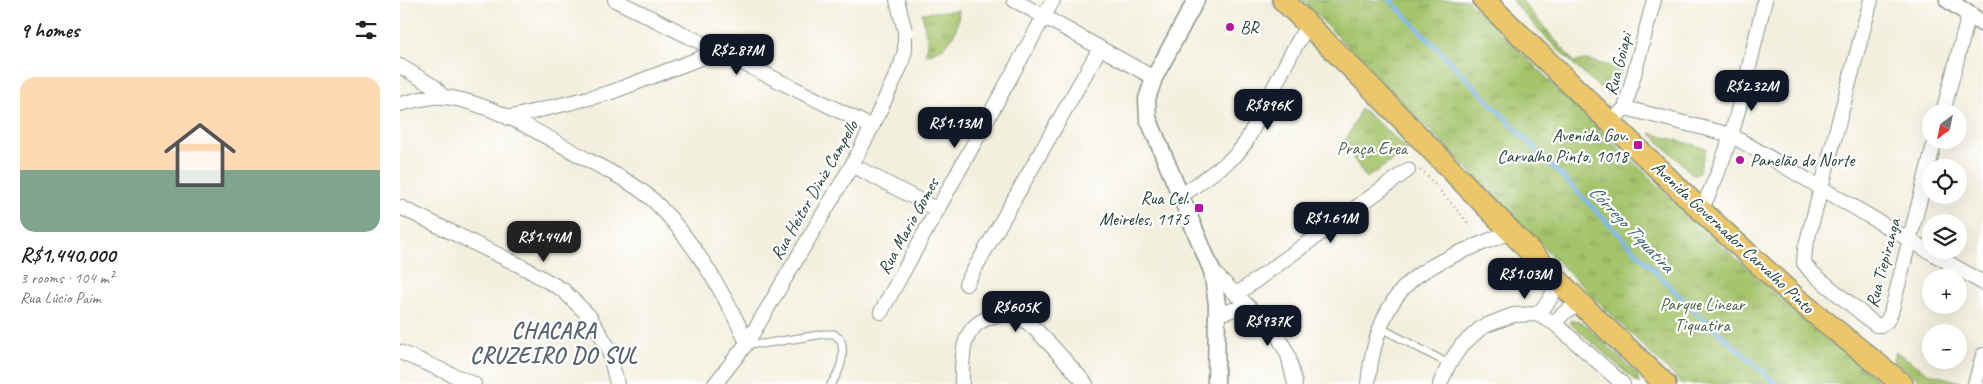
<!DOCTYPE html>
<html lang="en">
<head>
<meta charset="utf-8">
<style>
	body { margin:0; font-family:Caveat,sans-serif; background:#f2f2f2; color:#222; height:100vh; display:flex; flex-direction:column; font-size:19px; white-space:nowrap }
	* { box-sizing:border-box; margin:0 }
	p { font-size:16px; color:#767676 }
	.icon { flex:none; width:28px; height:28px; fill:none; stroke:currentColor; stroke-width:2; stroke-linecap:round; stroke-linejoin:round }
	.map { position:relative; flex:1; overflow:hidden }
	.side { display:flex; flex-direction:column; background:#fff; width:400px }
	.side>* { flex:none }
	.needle { width:32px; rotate:213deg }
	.tools { position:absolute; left:1522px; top:104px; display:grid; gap:10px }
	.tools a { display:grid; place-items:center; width:45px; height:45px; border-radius:50%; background:#fff; box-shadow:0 5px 20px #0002; font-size:25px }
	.price { position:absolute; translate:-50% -42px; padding:0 11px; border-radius:10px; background:#111827; color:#fff; font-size:16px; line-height:32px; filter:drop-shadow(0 1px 2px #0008) }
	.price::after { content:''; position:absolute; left:50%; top:30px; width:15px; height:11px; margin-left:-8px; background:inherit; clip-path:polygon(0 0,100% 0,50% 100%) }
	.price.on { background:#222; color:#fff }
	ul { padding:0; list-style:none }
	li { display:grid; align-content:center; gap:10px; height:265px; padding:0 20px }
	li+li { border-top:1px solid #e0e0e0 }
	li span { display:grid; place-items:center; height:155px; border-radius:15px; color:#555 }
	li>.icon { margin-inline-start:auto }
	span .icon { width:90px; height:90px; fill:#fffc; stroke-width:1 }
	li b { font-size:21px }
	h2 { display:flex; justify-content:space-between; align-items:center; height:60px; padding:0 20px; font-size:21px }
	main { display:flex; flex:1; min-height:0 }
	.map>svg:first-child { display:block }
</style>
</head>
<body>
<main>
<section class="side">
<h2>9 homes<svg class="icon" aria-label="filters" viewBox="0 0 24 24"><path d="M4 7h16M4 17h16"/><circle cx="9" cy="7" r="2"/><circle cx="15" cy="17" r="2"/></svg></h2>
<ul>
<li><span style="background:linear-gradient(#ffd9b3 60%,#7fa58c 0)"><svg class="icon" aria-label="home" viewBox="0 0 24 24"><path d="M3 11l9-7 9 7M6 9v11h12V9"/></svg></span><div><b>R$1,440,000</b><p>3 rooms · 104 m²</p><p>Rua Lúcio Paim</p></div></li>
</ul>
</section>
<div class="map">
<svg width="1583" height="384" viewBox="0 0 1583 384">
	<defs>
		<pattern id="grass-tufts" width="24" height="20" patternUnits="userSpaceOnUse" patternTransform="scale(1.25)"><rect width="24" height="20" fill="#a4c36a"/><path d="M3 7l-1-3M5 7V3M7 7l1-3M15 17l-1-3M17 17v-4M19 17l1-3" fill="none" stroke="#85a058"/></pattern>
	</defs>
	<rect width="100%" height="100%" fill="#fff"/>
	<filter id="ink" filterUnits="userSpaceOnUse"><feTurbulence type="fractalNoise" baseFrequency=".02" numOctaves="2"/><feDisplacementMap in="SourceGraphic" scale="10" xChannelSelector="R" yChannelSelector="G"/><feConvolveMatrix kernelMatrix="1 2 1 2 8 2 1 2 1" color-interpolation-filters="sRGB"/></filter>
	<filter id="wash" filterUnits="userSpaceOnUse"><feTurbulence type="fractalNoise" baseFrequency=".0096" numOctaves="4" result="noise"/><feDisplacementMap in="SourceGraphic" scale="20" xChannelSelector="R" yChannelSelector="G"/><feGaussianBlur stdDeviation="1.12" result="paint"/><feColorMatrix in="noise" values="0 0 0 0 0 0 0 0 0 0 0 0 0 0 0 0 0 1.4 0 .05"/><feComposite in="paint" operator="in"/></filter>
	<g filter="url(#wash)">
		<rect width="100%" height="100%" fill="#f3efdd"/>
		<path fill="url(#grass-tufts)" stroke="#62804f" d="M902,0H1067C1167,97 1266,196 1370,289C1406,322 1445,353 1482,384H1282L1171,275Z
			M1111,0H1121L1174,62L1187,60L1221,69C1217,80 1216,91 1202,90L1154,46Z
			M559,10C558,34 550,48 526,55L527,40L522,13Z
			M961,108L1009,150L966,178L944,144Z
			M1250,133L1306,148L1299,172L1296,175L1291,173Z
			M1173,320L1179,321L1188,327L1238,375L1239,384L1171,324L1169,322Z
			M1495,351L1528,373L1561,382V384H1524L1493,361Z"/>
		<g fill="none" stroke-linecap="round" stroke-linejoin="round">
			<path stroke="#7cb7ee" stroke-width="4" d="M990,0L1293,310L1377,384"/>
		</g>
	</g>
	<g filter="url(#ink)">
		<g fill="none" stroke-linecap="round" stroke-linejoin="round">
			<g stroke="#899688" stroke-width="9">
				<path id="service" d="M981,328L1049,364
					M347,343L362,344L424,334H434L441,340C445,357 441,370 431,384"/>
			</g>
			<g stroke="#899688" stroke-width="16">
				<path id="minor" d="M215,0L472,127
					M614,0L754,78
					M1471,0L1405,249L1404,263L1411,272L1476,325H1482L1487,321L1491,313L1535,140
					M0,66L35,87L43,97
					M0,104C14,101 30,95 45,97C90,102 147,137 186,159C212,173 239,185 259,206C295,243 326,296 347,343
					M1225,108L1254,0
					M1543,112L1569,14
					M108,118L209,93L319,51
					M1211,122L1225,108L1331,135L1583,283
					M452,165L538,210
					M781,196L825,164L836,155L846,142L891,54L908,24
					M0,207L121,266L163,290L190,317L208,347L217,384
					M1301,210C1335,145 1347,71 1365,0
					M812,271L848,306L817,314
					M566,284L700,48
					M837,294L1008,170
					M848,306L877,334L888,355L895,384
					M481,312L653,0
					M1137,314C1149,303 1157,292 1154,275
					M1154,323C1162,314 1171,305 1184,307
					M0,352L74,384
					M315,384L347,343L452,165L472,127L501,65L505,50V31L497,0
					M562,384C562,359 560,328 588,318C598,314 607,312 618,316C636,325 671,368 686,384
					M968,384C972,344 985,297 1021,273C1048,255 1082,244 1112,231
					M1040,384L1049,364L1061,346L1082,327L1113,315L1137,314L1154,323L1223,384
					M1575,384L1583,355"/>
			</g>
			<g stroke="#899688" stroke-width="19">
				<path id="tertiary" d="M796,0L754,78L747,99L748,118L812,271L817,304L816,384
					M1548,0L1583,24"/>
			</g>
			<g stroke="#899688" stroke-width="24">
				<path id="primary" d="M883,0L966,82L1184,307L1265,384
					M1084,0L1308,217L1397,299L1502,384"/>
			</g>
			<path stroke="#899688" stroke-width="2" stroke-dasharray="1 4" stroke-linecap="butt" d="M1020,170L1025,173L1075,231"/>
			<use href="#service" stroke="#fff" stroke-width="7"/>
			<use href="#minor" stroke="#fff" stroke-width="14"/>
			<use href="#tertiary" stroke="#fff" stroke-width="16"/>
			<use href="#primary" stroke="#ecc669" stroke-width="21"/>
		</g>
	</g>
	<g fill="#b5179e" stroke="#fff" stroke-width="2">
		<circle cx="830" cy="27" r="5"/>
		<rect x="1233" y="140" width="10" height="10" rx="2.5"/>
		<circle cx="1340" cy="160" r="5"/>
		<rect x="794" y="203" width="10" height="10" rx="2.5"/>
	</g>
	<g text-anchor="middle" stroke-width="4.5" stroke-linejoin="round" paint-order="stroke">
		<g font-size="18" fill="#1f3d34" stroke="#fff" text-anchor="start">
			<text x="840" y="33">BR</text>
			<text x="1228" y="141" text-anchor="end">Avenida Gov.<tspan x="1228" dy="21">Carvalho Pinto, 1018</tspan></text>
			<text x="1350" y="166">Panelão do Norte</text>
			<text x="789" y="204" text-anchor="end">Rua Cel.<tspan x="789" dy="21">Meireles, 1175</tspan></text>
		</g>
		<g font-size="18" fill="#1f3d34" stroke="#fff">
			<text transform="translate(1218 64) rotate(-75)" y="6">Rua Goiapi</text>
			<text transform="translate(414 190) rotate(-60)" y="6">Rua Heitor Diniz Campello</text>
			<text transform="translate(508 226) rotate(-61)" y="6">Rua Mario Gomes</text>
			<text transform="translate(1333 237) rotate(43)" y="6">Avenida Governador Carvalho Pinto</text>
			<text transform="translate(1483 263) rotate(-75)" y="6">Rua Tiepiranga</text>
		</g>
		<g font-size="18" fill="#476544" stroke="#fff">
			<text x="972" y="154">Praça Erea</text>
			<text x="1302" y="310">Parque Linear<tspan x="1302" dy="21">Tiquatira</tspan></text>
		</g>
		<g font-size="19" font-style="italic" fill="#3b626c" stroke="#fff">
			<text transform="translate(1232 228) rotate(46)" y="7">Córrego Tiquatira</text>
		</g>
		<g font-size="22" font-weight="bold" letter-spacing="1" fill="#58636d" stroke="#fff">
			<text x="154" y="338">CHACARA<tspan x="154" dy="25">CRUZEIRO DO SUL</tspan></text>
		</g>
	</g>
</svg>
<div class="tools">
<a><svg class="needle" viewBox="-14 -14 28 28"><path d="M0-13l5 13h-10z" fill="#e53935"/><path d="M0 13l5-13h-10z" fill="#767676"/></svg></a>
<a><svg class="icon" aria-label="locate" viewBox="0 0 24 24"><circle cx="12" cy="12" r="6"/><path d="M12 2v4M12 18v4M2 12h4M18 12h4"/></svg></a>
<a><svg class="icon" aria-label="layers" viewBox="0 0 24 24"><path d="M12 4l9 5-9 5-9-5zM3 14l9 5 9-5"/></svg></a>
<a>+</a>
<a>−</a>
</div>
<b class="price" style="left:337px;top:76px">R$2.87M</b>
<b class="price" style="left:1352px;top:112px">R$2.32M</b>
<b class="price" style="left:868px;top:131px">R$896K</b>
<b class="price" style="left:555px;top:149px">R$1.13M</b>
<b class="price" style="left:931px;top:244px">R$1.61M</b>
<b class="price on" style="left:144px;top:263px">R$1.44M</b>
<b class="price" style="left:1125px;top:300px">R$1.03M</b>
<b class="price" style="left:616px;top:333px">R$605K</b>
<b class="price" style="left:868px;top:347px">R$937K</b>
</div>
</main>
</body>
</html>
